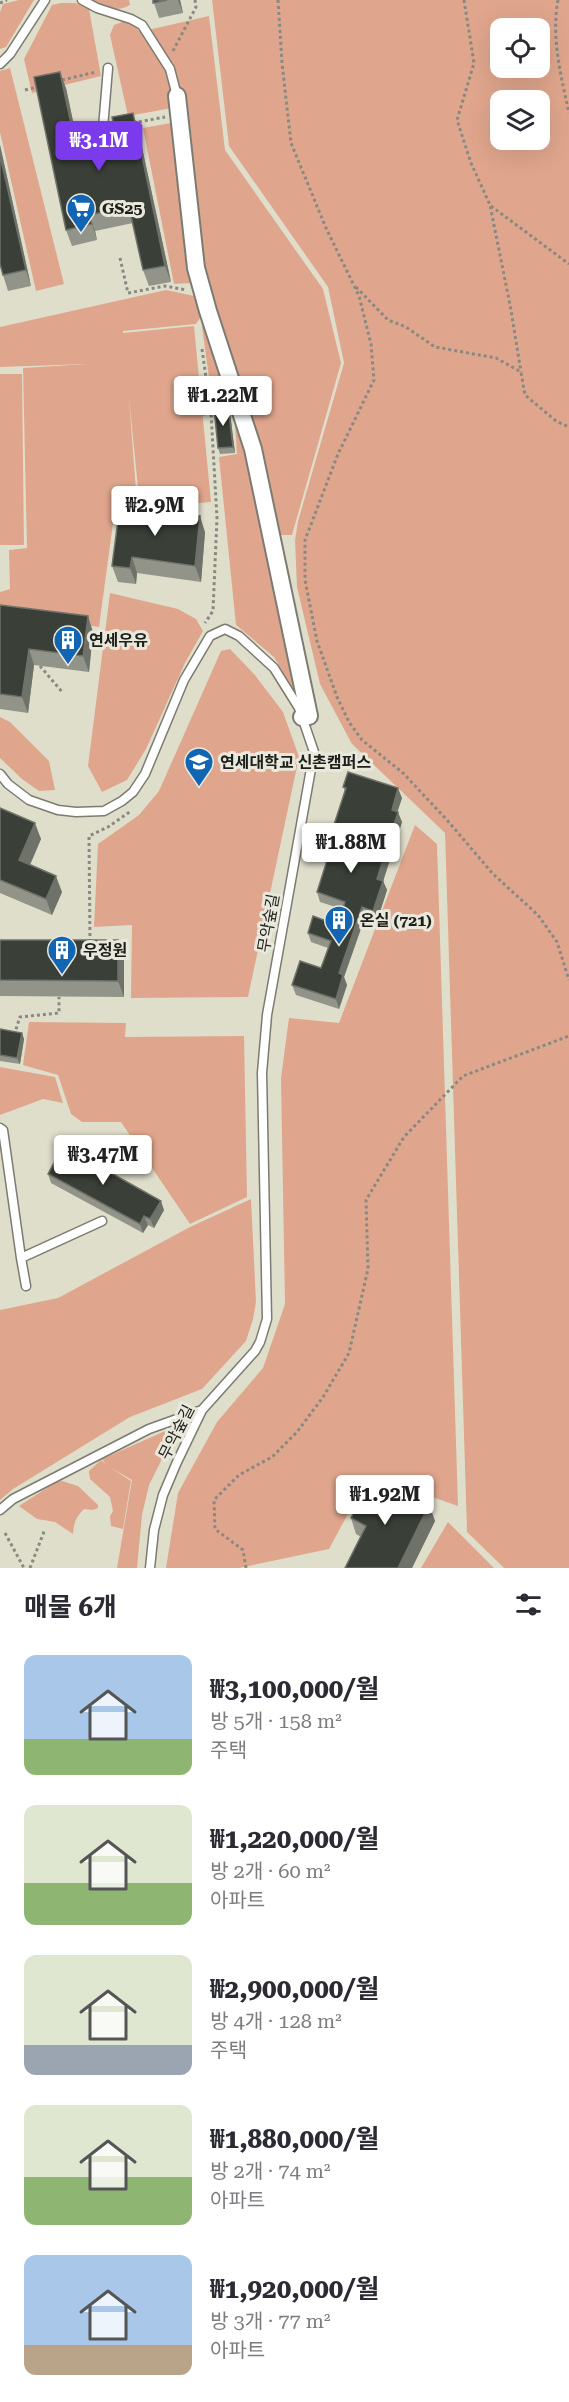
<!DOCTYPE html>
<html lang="ko">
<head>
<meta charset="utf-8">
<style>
	body { margin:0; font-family:"Roboto Serif","Noto Sans KR",serif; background:#f2f2f3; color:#2b2b33; height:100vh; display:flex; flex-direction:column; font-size:22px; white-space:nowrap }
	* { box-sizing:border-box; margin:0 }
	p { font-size:20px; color:#7c7c81 }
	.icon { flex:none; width:33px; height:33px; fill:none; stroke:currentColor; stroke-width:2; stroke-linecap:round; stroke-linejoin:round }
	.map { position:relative; height:1568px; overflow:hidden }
	.side { display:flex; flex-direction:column; background:#fff; flex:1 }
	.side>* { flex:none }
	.fabs { position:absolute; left:490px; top:18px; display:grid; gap:12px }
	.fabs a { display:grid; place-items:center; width:60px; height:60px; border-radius:12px; background:#fff; box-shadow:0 6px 24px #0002; font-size:30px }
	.price { position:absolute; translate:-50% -51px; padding:0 14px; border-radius:6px; background:#fff; color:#222; font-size:20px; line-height:39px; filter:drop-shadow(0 2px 3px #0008) }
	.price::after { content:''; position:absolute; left:50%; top:36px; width:18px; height:14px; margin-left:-9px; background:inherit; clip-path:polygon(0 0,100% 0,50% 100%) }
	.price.selected { background:#7c3aed; color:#fff }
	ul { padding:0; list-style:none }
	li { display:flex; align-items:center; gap:18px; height:150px; padding:0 24px }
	li span { display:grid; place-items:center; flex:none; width:168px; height:120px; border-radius:12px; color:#555 }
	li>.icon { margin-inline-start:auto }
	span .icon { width:72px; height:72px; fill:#fffc; stroke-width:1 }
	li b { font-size:26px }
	h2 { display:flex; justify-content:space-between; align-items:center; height:72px; padding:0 24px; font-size:26px }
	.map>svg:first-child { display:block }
</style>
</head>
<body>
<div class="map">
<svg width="569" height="1568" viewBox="0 0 569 1568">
	<rect width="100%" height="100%" fill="#e9e8dd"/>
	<path fill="#dfdecb" d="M0,0H212L229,146L328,287L344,363L298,521L295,540L352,744L445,833L467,1532L504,1568H0Z"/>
	<path fill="#e0a68d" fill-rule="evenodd" d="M19,0H34L6,47L0,49V12L3,4Z
		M93,0H129L130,5C117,13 105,8 93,0Z
		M212,0H569V1568H504L467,1532L445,833L352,744L320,684L297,587L295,540L298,521L344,363L328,287L229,146ZM501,28H540V68H501ZM501,100H540V140H501Z
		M61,3H75L89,9L101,76L32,93L24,59L52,5Z
		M209,16L225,150L323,289L341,363L292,535H275L200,268L184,122L175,68L148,30Z
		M125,21C151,32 175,81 172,108L128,116L110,35L114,25Z
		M10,68L64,284L36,291L0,132V71Z
		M171,123L188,272L192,283L174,284L143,128Z
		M166,290L199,297L204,312L196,324L123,331V337V333L194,326L211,502L140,508L129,398L138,517L114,516L99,627L0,612V592L10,589L9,550L27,548L23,368L87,364L0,367V327Z
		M207,317L235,403L213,406L202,327Z
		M0,374H22L24,545H0Z
		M236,408L297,684L292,687L274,657L236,625L219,457L237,454L234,409Z
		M110,593L178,609L196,619L203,631L185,663L146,749L127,780L102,792L88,766Z
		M230,649L254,674L283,712L299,757L248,997L131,998L132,925L94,927L98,844L139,815L159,791L221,651Z
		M0,717L10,722L49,761L55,790L39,791L22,779L0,758Z
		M415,825L437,844L458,1506L369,1475L329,1549L239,1568H166L178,1493L217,1422L263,1368L285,1304L281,1078L289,1018L339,1023Z
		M29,1022L126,1023L125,1037L244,1036L247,1197L190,1224L121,1122H82L71,1114L58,1075L23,1065Z
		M0,1067L55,1077L63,1103L43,1099L0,1115Z
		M251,1199L256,1302L253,1319L246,1341L202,1389L130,1417L13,1489L0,1500V1310L58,1298L190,1227Z
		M172,1428L175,1433L149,1485L142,1515L137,1568H117L132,1480L111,1468L131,1481L123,1529L111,1526L110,1516L113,1511L110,1497L90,1479L89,1471L101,1460L106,1464L102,1459Z
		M62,1481L78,1486L98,1505V1508L93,1510L84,1509C76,1517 74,1522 73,1534L55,1522L37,1519L19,1506L56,1482Z
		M448,1522L494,1568H421Z"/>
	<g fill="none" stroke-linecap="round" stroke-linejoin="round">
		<g stroke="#7c7b71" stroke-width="11">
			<path id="lane" d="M82,0L97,8L131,19L142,25L170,69L177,96
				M0,64L10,54L45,0
				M101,152L108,68
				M0,774L8,784L29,800L58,810L76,812L104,811L122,801L133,792L145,774L184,680L210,636L225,629L239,636L274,668L299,708L314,752L267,1015L262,1073L267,1319L260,1342L255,1351L202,1410L177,1462L163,1495L154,1530L150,1568
				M0,1128L3,1130L21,1258L102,1221
				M21,1258L26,1286
				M0,1510L13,1499L149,1429L202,1410"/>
		</g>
		<g stroke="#7c7b71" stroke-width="20">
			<path id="street" d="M177,96L196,268L208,311L253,449L309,716L302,717"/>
		</g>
		<path stroke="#898981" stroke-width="3" stroke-dasharray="3 3" stroke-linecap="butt" d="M278,0L282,63L291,143L326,228L359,296L371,344L374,380L338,454L305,540V580L317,641L337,697L349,722L362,740L403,773L447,820L493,874L538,915L557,942L569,980
			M464,0L474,63L457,120L471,163L490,205L511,310L521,372
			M558,0C551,36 561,77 569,113
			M0,3L7,0
			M173,51L196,7L195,0
			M62,80L96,72
			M25,90L38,87
			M133,123L165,117
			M491,206L569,264
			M120,258L128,293L165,286L186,290
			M356,287L388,320L406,327L435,347L496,358L521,372L525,395L556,421L569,427
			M202,349L211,413L217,518L213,611L205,623
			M202,414L211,413
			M40,666L63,693
			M90,942L89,836L108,827L131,811
			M14,1035L20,1017L59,1013V997
			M5,1533L24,1568
			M30,1568L45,1529
			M246,1568L243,1550L215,1529L214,1500L239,1475L272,1457L297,1432L323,1397L349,1353L368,1269L366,1200L404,1137L463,1076L569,1036"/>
		<use href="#lane" stroke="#fff" stroke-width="8"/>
		<use href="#street" stroke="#fff" stroke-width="16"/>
	</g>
	<path fill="#92948a" d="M153,0H180L183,13L159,18Z
		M66,88L78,146L96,149L117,138L138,129L171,282L149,286L143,270L133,223L95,231L97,240L72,246L66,230Z
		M0,145L31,286L8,291L3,275Z
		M230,413L235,453L220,454L218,448Z
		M120,505L205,532L201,582L137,573L136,584L118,582L112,566Z
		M0,605L93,632L89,672L34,665L28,713L0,709Z
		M343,787L402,798L397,812L402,822L383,881L387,890L377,921L365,917L344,977L347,985L339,1009L296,995L292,985L321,968L328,948L311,942L308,933L337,925L342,909L320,902L317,892L329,856L326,849L345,791Z
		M0,808L41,839L30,865L62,892L52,915L0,893Z
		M0,940H118L124,956V997L0,996Z
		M0,1029L22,1033L24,1039L20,1064L0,1061Z
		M48,1174L164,1210L154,1228L148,1225L143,1233L51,1183Z
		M429,1505L435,1521L412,1568H345L361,1537L356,1534L351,1518Z"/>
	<path fill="#6e7269" d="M178,0H180L183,13Z
		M60,72L66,88L82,163L76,147Z
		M133,113L138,129L171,282L165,266Z
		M0,145L31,286L26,270L0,155Z
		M89,215L95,231L97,240L92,224Z
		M228,406L230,413L235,453L233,447Z
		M200,516L205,532L201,582L195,566Z
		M132,557L137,573L136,584L130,568Z
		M88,616L93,632L89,672L83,656Z
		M29,649L34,665L28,713L22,697Z
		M398,788L402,798L395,819L392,810Z
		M398,812L402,822L381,888L377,879Z
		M35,823L41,839L25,876L19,860Z
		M56,876L62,892L52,915L46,899Z
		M383,881L387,890L377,921L373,911Z
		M362,907L365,917L344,977L347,985L339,1009L336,999L339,973Z
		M118,940L124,956V997L118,981Z
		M22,1033L24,1039L20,1064L17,1058Z
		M161,1201L164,1210L154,1228L150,1219Z
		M144,1216L148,1225L143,1233L140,1224Z
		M429,1505L435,1521L412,1568H398Z"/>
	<path fill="#3a3f37" stroke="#6e7269" stroke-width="1.5" d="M153,0H167L153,3Z
		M60,72L76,147L88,144L91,149H96L101,142L117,138L112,117L133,113L165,266L143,270L129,207L89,215L92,224L66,230L34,77Z
		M0,155L26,270L3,275L0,264Z
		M228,406L233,447L218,448L214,408Z
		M120,505L200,516L195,566L132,557L130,568L112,566Z
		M0,605L88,616L83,656L29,649L22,697L0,694Z
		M348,772L398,788L392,810L398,812L377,879L383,881L373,911L362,907L339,973L343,975L336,999L292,985L300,961L321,968L331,941L308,933L313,916L337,925L345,902L317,892L330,851L326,849L346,788L343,787Z
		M0,808L35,823L19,860L56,876L46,899L0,880Z
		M0,940H118V981L0,980Z
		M0,1029L22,1033L17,1058L0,1055Z
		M63,1146L161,1201L150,1219L144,1216L140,1224L48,1174Z
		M372,1476L429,1505L398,1568H345L366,1526L351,1518Z"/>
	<defs>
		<g id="supermarket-pin" transform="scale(1.5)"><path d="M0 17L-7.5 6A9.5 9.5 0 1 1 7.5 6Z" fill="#1165b3" stroke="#e9e8dd"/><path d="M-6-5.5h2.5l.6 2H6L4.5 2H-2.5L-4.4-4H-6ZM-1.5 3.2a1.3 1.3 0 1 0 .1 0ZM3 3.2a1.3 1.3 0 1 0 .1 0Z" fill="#fff"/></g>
		<g id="building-pin" transform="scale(1.5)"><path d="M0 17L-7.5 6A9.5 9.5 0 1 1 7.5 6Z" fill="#1165b3" stroke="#e9e8dd"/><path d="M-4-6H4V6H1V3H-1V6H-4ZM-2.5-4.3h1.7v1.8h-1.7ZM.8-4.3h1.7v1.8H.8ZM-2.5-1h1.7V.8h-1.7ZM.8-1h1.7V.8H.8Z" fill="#fff"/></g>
		<g id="university-pin" transform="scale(1.5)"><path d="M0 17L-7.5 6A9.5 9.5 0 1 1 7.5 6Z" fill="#1165b3" stroke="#e9e8dd"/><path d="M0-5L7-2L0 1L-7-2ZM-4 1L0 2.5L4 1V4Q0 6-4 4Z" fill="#fff"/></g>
	</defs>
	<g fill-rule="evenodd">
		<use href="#supermarket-pin" x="81" y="208"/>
		<use href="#building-pin" x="68" y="640"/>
		<use href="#university-pin" x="199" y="762"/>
		<use href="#building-pin" x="339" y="920"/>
		<use href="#building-pin" x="62" y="950"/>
	</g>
	<g text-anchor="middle" stroke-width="6" stroke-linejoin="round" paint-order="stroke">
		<g font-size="16" font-weight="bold" fill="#1e1e1a" stroke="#e9e8dd" text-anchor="start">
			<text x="102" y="214">GS25</text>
			<text x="89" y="646">연세우유</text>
			<text x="220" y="768">연세대학교 신촌캠퍼스</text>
			<text x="360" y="926">온실 (721)</text>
			<text x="83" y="956">우정원</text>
		</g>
		<g font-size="16" fill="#1e1e1a" stroke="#e9e8dd">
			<text transform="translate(268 923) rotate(-80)" y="6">무악숲길</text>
			<text transform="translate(176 1432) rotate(-63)" y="6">무악숲길</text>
		</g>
	</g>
</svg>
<div class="fabs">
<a><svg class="icon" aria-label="locate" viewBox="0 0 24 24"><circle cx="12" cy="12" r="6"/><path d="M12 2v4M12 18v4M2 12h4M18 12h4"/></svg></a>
<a><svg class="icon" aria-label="layers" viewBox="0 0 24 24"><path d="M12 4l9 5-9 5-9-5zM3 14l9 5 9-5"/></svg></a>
</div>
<b class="price selected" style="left:99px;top:172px">₩3.1M</b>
<b class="price" style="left:223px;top:427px">₩1.22M</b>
<b class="price" style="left:155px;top:537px">₩2.9M</b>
<b class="price" style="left:351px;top:874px">₩1.88M</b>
<b class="price" style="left:103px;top:1186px">₩3.47M</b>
<b class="price" style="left:385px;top:1526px">₩1.92M</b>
</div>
<section class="side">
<h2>매물 6개<svg class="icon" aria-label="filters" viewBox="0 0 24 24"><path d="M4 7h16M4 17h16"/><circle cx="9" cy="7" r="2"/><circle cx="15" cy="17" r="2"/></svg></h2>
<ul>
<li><span style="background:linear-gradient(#a9c7e8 70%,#8fb573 0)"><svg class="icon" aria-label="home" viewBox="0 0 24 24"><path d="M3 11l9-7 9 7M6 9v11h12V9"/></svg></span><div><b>₩3,100,000/월</b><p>방 5개 · 158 m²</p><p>주택</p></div></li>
<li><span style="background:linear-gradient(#dfe7d0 65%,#8fb573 0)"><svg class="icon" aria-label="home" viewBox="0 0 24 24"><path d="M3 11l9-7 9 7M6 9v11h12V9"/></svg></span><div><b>₩1,220,000/월</b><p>방 2개 · 60 m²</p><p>아파트</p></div></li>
<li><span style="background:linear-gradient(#dfe7d0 75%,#9aa5b1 0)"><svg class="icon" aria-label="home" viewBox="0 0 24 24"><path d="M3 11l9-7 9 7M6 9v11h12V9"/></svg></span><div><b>₩2,900,000/월</b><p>방 4개 · 128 m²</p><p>주택</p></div></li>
<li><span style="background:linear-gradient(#dfe7d0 60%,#8fb573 0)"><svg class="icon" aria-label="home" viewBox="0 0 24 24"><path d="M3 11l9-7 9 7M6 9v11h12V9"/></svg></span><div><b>₩1,880,000/월</b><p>방 2개 · 74 m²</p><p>아파트</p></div></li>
<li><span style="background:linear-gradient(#a9c7e8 75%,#b9a48a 0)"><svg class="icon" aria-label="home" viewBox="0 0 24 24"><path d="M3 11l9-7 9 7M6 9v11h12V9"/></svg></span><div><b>₩1,920,000/월</b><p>방 3개 · 77 m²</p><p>아파트</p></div></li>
</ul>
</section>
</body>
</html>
